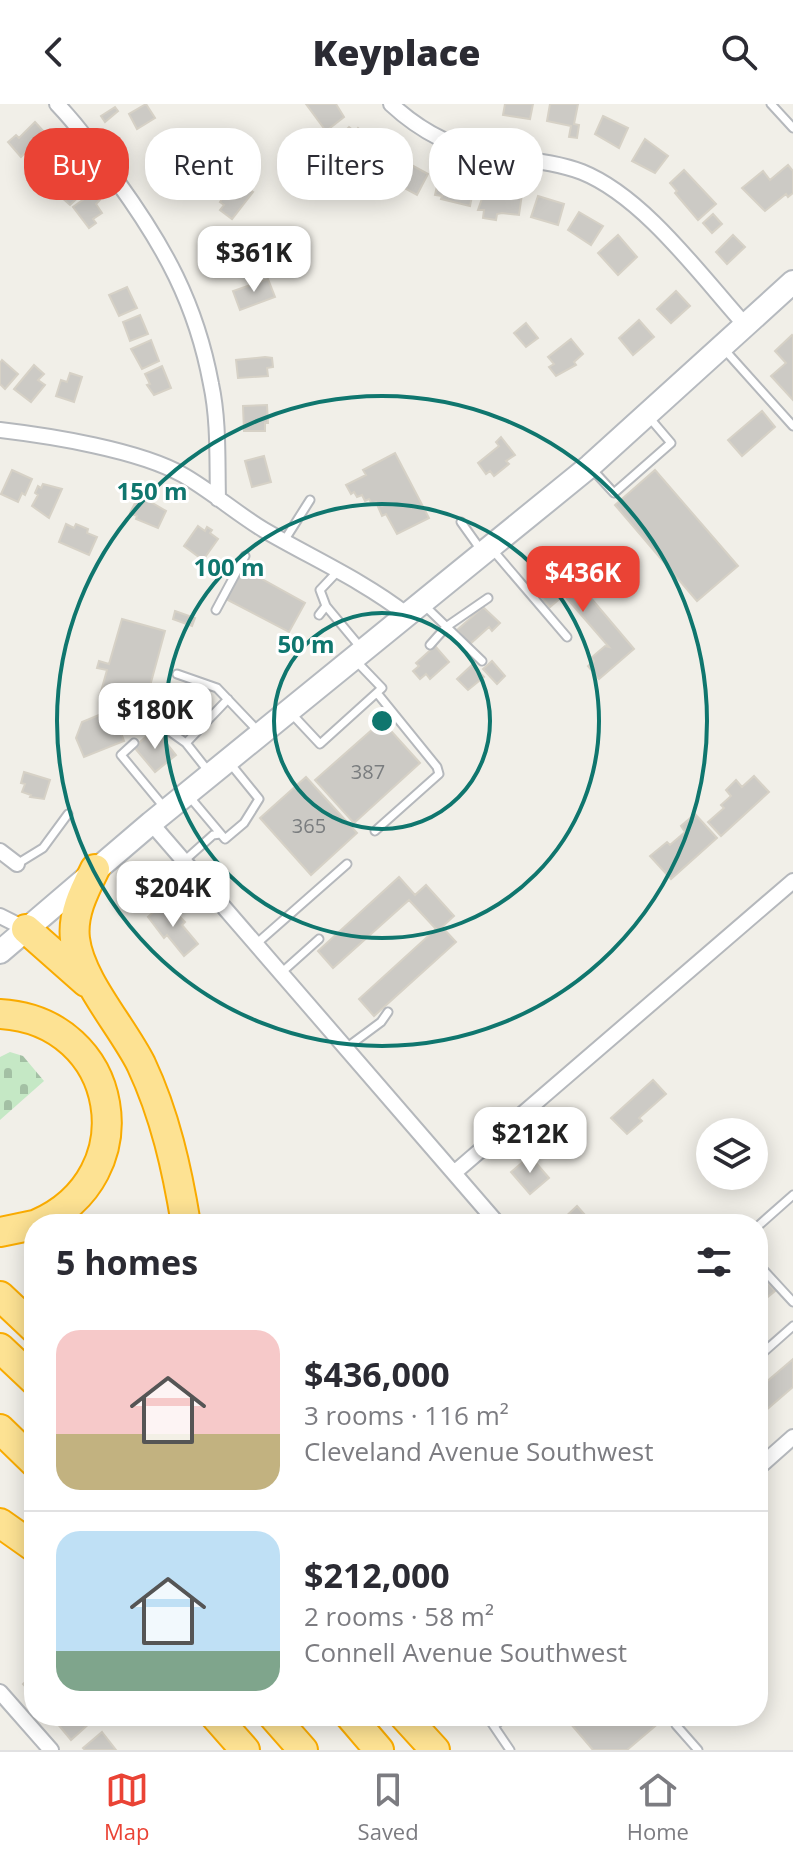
<!DOCTYPE html>
<html lang="en">
<head>
<meta charset="utf-8">
<style>
	body { margin:0; font-family:"Open Sans",sans-serif; background:#f7f7f7; color:#2b2b33; height:100vh; display:flex; flex-direction:column; font-size:30px; white-space:nowrap }
	* { box-sizing:border-box; margin:0 }
	p { font-size:26px; color:#7c7c81 }
	.icon { flex:none; width:44px; height:44px; fill:none; stroke:currentColor; stroke-width:2; stroke-linecap:round; stroke-linejoin:round }
	.map { position:relative; flex:1; overflow:hidden }
	.panel { position:absolute; left:24px; top:1110px; width:744px; height:512px; display:flex; flex-direction:column; background:#fff; border-radius:32px; box-shadow:0 4px 20px #0003 }
	.panel>* { flex:none }
	.guide { position:absolute; left:24px; top:24px; width:746px; height:72px; display:flex; gap:16px }
	.fabs { position:absolute; left:696px; top:1014px; display:grid; gap:16px }
	.fabs a { display:grid; place-items:center; width:72px; height:72px; border-radius:50%; background:#fff; box-shadow:0 4px 20px #0003; font-size:40px }
	.price { position:absolute; translate:-50% -68px; padding:0 18px; border-radius:16px; background:#fff; color:#222; font-size:26px; line-height:52px; filter:drop-shadow(0 2px 4px #0008) }
	.price::after { content:''; position:absolute; left:50%; top:48px; width:24px; height:18px; margin-left:-12px; background:inherit; clip-path:polygon(0 0,100% 0,50% 100%) }
	.price.on { background:#ea4335; color:#fff }
	ul { padding:0; list-style:none }
	li { display:flex; align-items:center; gap:24px; height:200px; padding:0 32px }
	li+li { border-top:2px solid #e1e1e2 }
	li span { display:grid; place-items:center; flex:none; width:224px; height:160px; border-radius:24px; color:#555 }
	li>.icon { margin-inline-start:auto }
	span .icon { width:96px; height:96px; fill:#fffc; stroke-width:1 }
	li b { font-size:34px }
	h2 { display:flex; justify-content:space-between; align-items:center; height:96px; padding:0 32px; font-size:34px }
	.chip { padding:0 28px; border-radius:32px; background:#fff; box-shadow:0 4px 20px #0003; font-size:28px; line-height:72px }
	.chip.on { background:#ea4335; color:#fff }
	header { display:flex; justify-content:space-between; align-items:center; height:104px; padding:0 32px; background:#fff; font-size:36px; font-weight:800 }
	.dock { display:flex; justify-content:space-around; align-items:center; height:112px; border-top:2px solid #e1e1e2; background:#fff; font-size:22px; color:#7c7c81 }
	.dock a { display:grid; justify-items:center; gap:4px }
	.dock .on { color:#ea4335 }
	.map>svg:first-child { display:block }
</style>
</head>
<body>
<header><svg class="icon" aria-label="back" viewBox="0 0 24 24"><path d="M15 5l-7 7 7 7"/></svg>Keyplace<svg class="icon" aria-label="search" viewBox="0 0 24 24"><circle cx="10" cy="10" r="6"/><path d="M15 15l6 6"/></svg></header>
<div class="map">
<svg width="793" height="1646" viewBox="0 0 793 1646">
	<defs>
		<pattern id="cemetery-stones" width="16" height="16" patternUnits="userSpaceOnUse" patternTransform="scale(2)"><rect width="16" height="16" fill="#c5e8c5"/><path d="M2 7V4a2 2 0 0 1 4 0v3zM10 15v-3a2 2 0 0 1 4 0v3z" fill="#a3c0a4"/></pattern>
	</defs>
	<rect width="100%" height="100%" fill="#f1efe8"/>
	<path fill="url(#cemetery-stones)" d="M10,948L23,952L44,977L0,1016V953Z"/>
	<path fill="#cccac5" stroke="#d6d1c6" stroke-width="2" d="M146,0L155,14L137,25L129,10Z
		M306,0H336L344,13L326,27Z
		M505,0H533L530,15L503,11Z
		M550,0H578L574,20L579,21L577,34L569,33L571,22L547,17Z
		M115,3L118,7L105,18L101,12Z
		M603,12L628,24L619,44L595,30Z
		M35,18L45,29L21,53L8,38L16,31L19,34Z
		M349,23L355,28L358,24L379,44L363,60L337,35Z
		M166,31L177,45L162,57L151,43Z
		M645,35L668,52L655,69L632,57Z
		M329,39L343,52L330,65L317,52Z
		M188,51L194,59L190,62L195,69L172,86L161,71Z
		M46,52L60,66L46,79L32,65L37,61L35,59Z
		M404,57L428,70L417,91L386,74L394,59L401,62Z
		M788,61L793,67V89L788,93L786,90L765,107L742,84L763,67L770,76Z
		M684,66L716,100L698,116L675,89L677,87L670,79Z
		M67,70L84,88L70,101L51,84Z
		M235,76L253,88L232,115L220,106L224,101L220,98Z
		M445,76L474,82L470,102L441,95L442,92L435,91L438,78L444,79Z
		M486,83L522,90L519,111L502,109L497,110L496,116L483,114L484,106H478Z
		M94,88L100,96L96,100L102,109L93,115L96,119L89,124L73,103Z
		M538,92L564,100L558,121L531,113Z
		M579,108L603,122L591,141L568,126Z
		M713,110L722,120L712,129L703,119Z
		M618,131L637,153L618,171L598,149Z
		M733,131L745,143L727,160L716,148Z
		M268,175L275,193L240,206L233,187Z
		M127,183L137,204L119,212L109,191Z
		M676,187L690,202L671,219L657,205Z
		M140,211L148,230L130,237L123,218Z
		M639,216L654,233L633,251L619,234Z
		M526,219L538,234L526,243L514,229Z
		M792,231L793,232V296L771,272L786,259L775,247Z
		M571,235L583,250L574,258L576,261L556,272L549,263L554,260L548,253Z
		M151,236L159,257L142,265L131,245Z
		M265,253L272,254L273,263L267,264L268,272L238,274L236,256Z
		M2,256L18,270L5,285L0,280V259Z
		M34,261L44,270L38,276L45,281L31,298L14,285Z
		M162,262L171,284L154,291L147,281L150,280L145,270Z
		M70,269L82,273L74,298L56,292L61,276L67,278Z
		M267,301L268,319H265V327H244L243,302Z
		M762,307L775,323L742,352L728,336Z
		M501,333L515,351L506,357L509,360L494,372L490,367L486,370L478,359L499,342L496,338Z
		M395,349L429,414L397,430L386,410L382,412L376,398L372,400L369,395L365,397L362,391L357,393L354,388L351,390L346,381L366,371L363,366Z
		M264,352L271,378L252,383L245,357Z
		M12,366L32,375L25,391L22,389L18,398L1,390Z
		M655,366L738,462L697,497L615,401Z
		M43,380L62,385L49,414L32,402L38,391L35,389L38,382L41,384Z
		M144,394L166,407L158,424L136,415L137,412L130,409L137,395L143,397Z
		M66,420L74,424L76,420L88,425L87,429L97,433L89,451L59,438Z
		M198,422L205,427L207,423L212,426L210,429L218,435L203,456L184,442Z
		M557,454L634,545L599,575L588,562L594,557L591,554L605,542L609,543L564,491L550,503L529,478Z
		M242,464L305,499L289,528L226,495Z
		M483,503L500,519L492,527L489,523L470,540L457,526Z
		M175,507L195,514L192,522L173,515Z
		M122,515L165,527L144,604L100,591L107,566L97,564L99,557L109,560Z
		M435,542L449,558L430,575L426,570L420,575L413,567L419,562L416,559Z
		M492,557L505,572L497,580L483,565Z
		M472,561L484,573L468,586L457,575Z
		M104,609L117,618L124,637L84,653L76,634L82,618Z
		M382,617L420,659L354,719L315,676Z
		M155,625L176,651L155,668L134,643Z
		M24,668L50,676L44,695L30,693L31,691L22,688L25,680L21,679Z
		M754,672L769,688L721,732L708,718L724,704L721,701L731,692L726,686L736,676L742,683Z
		M306,673L357,729L311,771L260,714Z
		M695,710L717,734L671,775L650,752L667,738L670,741L685,728L681,722Z
		M399,773L415,791L426,781L454,812L442,823L456,838L374,912L359,895L436,825L409,796L333,864L318,847Z
		M164,799L178,815L180,813L185,818L182,821L198,840L184,852L167,831L164,834L148,813Z
		M653,976L666,990L639,1014L642,1017L627,1030L611,1014Z
		M530,1052L549,1074L530,1090L511,1068Z
		M577,1102L593,1120H564L561,1117Z
		M758,1167L775,1187L758,1201Z
		M793,1255V1283L758,1313V1285Z
		M34,1570V1592L23,1580Z
		M51,1612H84L90,1619L71,1636Z
		M564,1612H667L627,1646H593Z
		M102,1628L116,1646H85L83,1644Z"/>
	<g fill="none" stroke-linecap="round" stroke-linejoin="round">
		<g stroke="#b5b8bc" stroke-width="11">
			<path id="lane" d="M771,0L793,24
				M723,244L793,322
				M592,365L614,389L671,339L648,312
				M461,418L481,446
				M284,437L310,396
				M491,444L567,533
				M326,502L320,486L338,467
				M425,502L482,557
				M216,506L245,452
				M319,511L326,502L361,544
				M430,541L446,523L488,494
				M177,570L217,584L258,627
				M290,608L320,640L382,584L357,558
				M158,619L186,639
				M134,639L121,651L164,703
				M209,668L186,639L228,595
				M188,691L225,735L244,719L259,695L229,658
				M375,727L439,670L437,663L377,589
				M184,757L213,731L220,730
				M17,760L43,744L68,710
				M158,785L177,791L196,771
				M256,840L347,760
				M281,869L319,835
				M346,944L381,918L388,908
				M758,1122L793,1091
				M758,1160L793,1198
				M758,1253L793,1222
				M487,1612L510,1646
				M676,1621L698,1646
				M494,1622L506,1612"/>
		</g>
		<g stroke="#b5b8bc" stroke-width="18">
			<path id="street" d="M57,0C80,24 98,50 117,77C164,142 196,199 211,280C219,317 217,357 218,395
				M391,0C419,26 454,45 493,51C523,56 553,57 582,68C644,93 701,172 746,222
				M0,326C51,332 139,346 183,371C211,387 236,409 264,426C312,454 362,476 406,510
				M151,719L498,1120
				M0,747L17,760
				M0,812L26,825
				M454,1069L793,777
				M758,1364L793,1333
				M0,1588L51,1646"/>
		</g>
		<g stroke="#b6babf" stroke-width="26">
			<path id="secondary" d="M0,848L151,719L590,362L793,178"/>
		</g>
		<g stroke="#f9ab00" stroke-width="32">
			<path id="highway" d="M95,765C84,787 72,810 75,835C80,876 122,922 141,960C165,1011 177,1065 186,1120
				M26,825L86,878
				M0,910C121,917 147,1072 37,1120
				M0,1128L34,1121
				M0,1192L34,1224
				M0,1244L34,1276
				M0,1325L34,1358
				M0,1419L34,1443
				M215,1612L245,1646
				M273,1612L303,1646
				M350,1612L379,1646
				M404,1612L435,1646"/>
		</g>
		<use href="#lane" stroke="#fff" stroke-width="7"/>
		<use href="#street" stroke="#fff" stroke-width="14"/>
		<use href="#secondary" stroke="#fff" stroke-width="22"/>
		<use href="#highway" stroke="#fde293" stroke-width="28"/>
	</g>
	<g fill="none" stroke="#0f766e" stroke-width="4">
		<circle cx="382" cy="617" r="108"/>
		<circle cx="382" cy="617" r="217"/>
		<circle cx="382" cy="617" r="325"/>
	</g>
	<g text-anchor="middle" stroke-width="6" stroke-linejoin="round" paint-order="stroke">
		<g font-size="20" fill="#7a7d7f">
			<text x="368" y="675">387</text>
			<text x="309" y="729">365</text>
		</g>
	</g>
	<circle cx="382" cy="617" r="12" fill="#0f766e" stroke="#fff" stroke-width="4"/>
	<g font-size="24" text-anchor="middle" font-weight="bold" fill="#0f766e" stroke="#fff" stroke-width="6" stroke-linejoin="round" paint-order="stroke">
		<text x="152" y="396">150 m</text>
		<text x="229" y="472">100 m</text>
		<text x="306" y="549">50 m</text>
	</g>
</svg>
<div class="fabs">
<a><svg class="icon" aria-label="layers" viewBox="0 0 24 24"><path d="M12 4l9 5-9 5-9-5zM3 14l9 5 9-5"/></svg></a>
</div>
<b class="price" style="left:254px;top:190px">$361K</b>
<b class="price on" style="left:583px;top:510px">$436K</b>
<b class="price" style="left:155px;top:647px">$180K</b>
<b class="price" style="left:173px;top:825px">$204K</b>
<b class="price" style="left:530px;top:1071px">$212K</b>
<div class="guide">
<a class="chip on">Buy</a>
<a class="chip">Rent</a>
<a class="chip">Filters</a>
<a class="chip">New</a>
</div>
<section class="panel">
<h2>5 homes<svg class="icon" aria-label="filters" viewBox="0 0 24 24"><path d="M4 7h16M4 17h16"/><circle cx="9" cy="7" r="2"/><circle cx="15" cy="17" r="2"/></svg></h2>
<ul>
<li><span style="background:linear-gradient(#f6c9c9 65%,#c2b280 0)"><svg class="icon" aria-label="home" viewBox="0 0 24 24"><path d="M3 11l9-7 9 7M6 9v11h12V9"/></svg></span><div><b>$436,000</b><p>3 rooms · 116 m²</p><p>Cleveland Avenue Southwest</p></div></li>
<li><span style="background:linear-gradient(#bfe0f5 75%,#7fa58c 0)"><svg class="icon" aria-label="home" viewBox="0 0 24 24"><path d="M3 11l9-7 9 7M6 9v11h12V9"/></svg></span><div><b>$212,000</b><p>2 rooms · 58 m²</p><p>Connell Avenue Southwest</p></div></li>
</ul>
</section>
</div>
<nav class="dock">
<a class="on"><svg class="icon" aria-label="map" viewBox="0 0 24 24"><path d="M3 6l6-2 6 2 6-2v14l-6 2-6-2-6 2zM9 4v14M15 6v14"/></svg>Map</a>
<a><svg class="icon" aria-label="saved" viewBox="0 0 24 24"><path d="M7 4h10v16l-5-4-5 4z"/></svg>Saved</a>
<a><svg class="icon" aria-label="home" viewBox="0 0 24 24"><path d="M3 11l9-7 9 7M6 9v11h12V9"/></svg>Home</a>
</nav>
</body>
</html>
